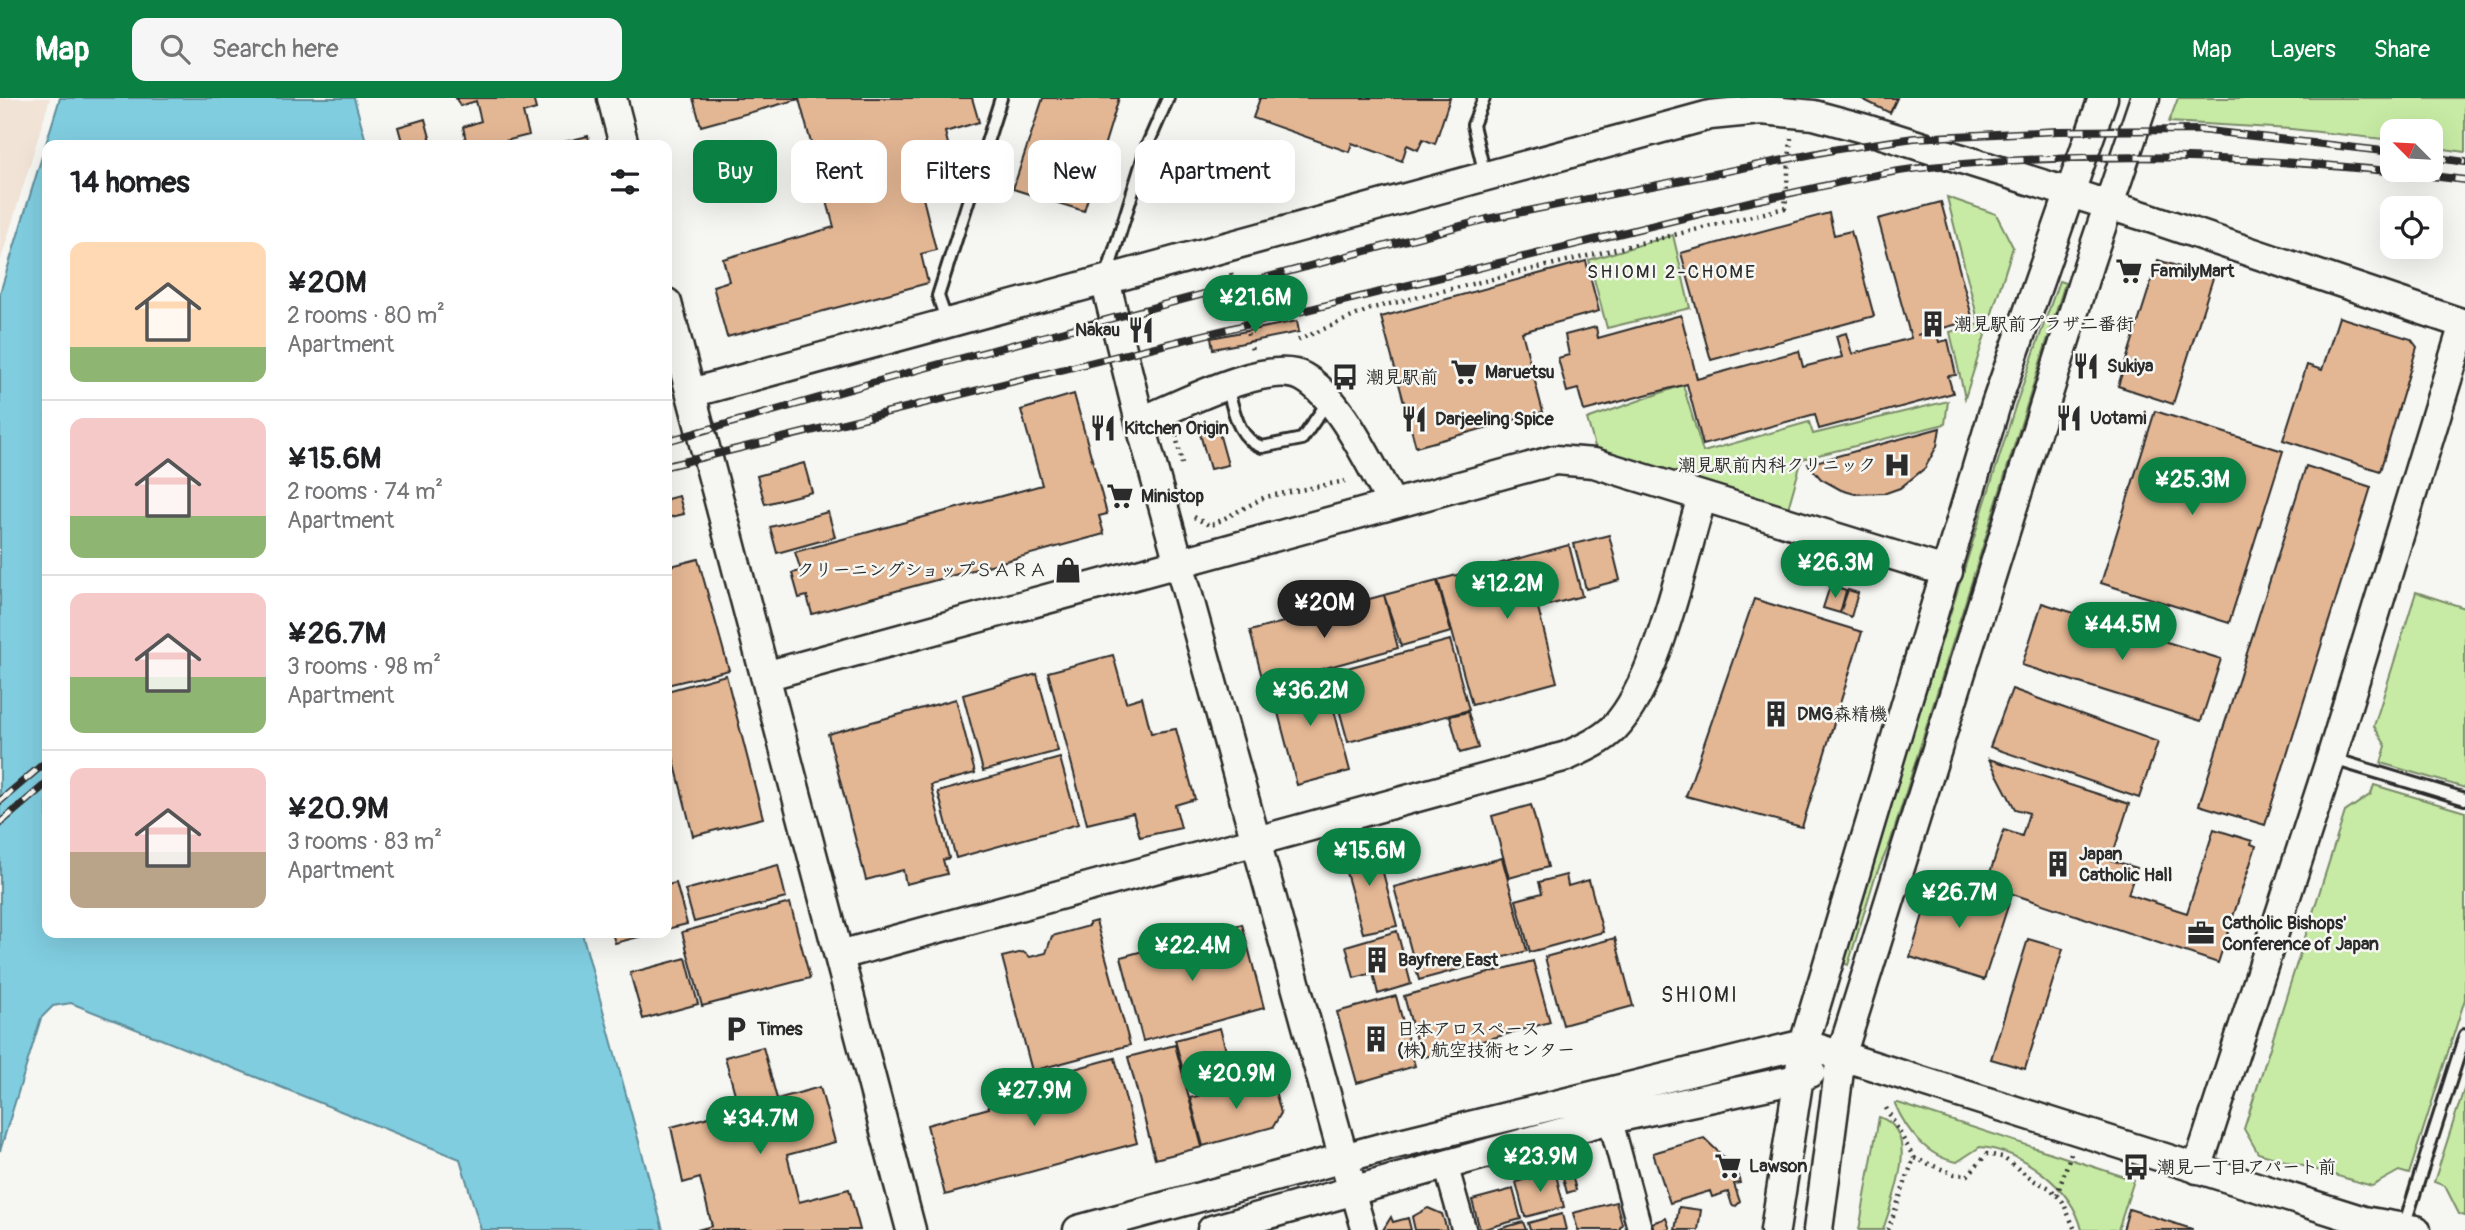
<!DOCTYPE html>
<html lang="en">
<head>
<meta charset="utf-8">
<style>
	body { margin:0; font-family:Pangolin,"Klee One",sans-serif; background:#f6f6f6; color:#202124; height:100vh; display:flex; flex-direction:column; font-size:26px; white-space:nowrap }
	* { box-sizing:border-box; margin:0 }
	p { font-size:23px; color:#757577 }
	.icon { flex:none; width:38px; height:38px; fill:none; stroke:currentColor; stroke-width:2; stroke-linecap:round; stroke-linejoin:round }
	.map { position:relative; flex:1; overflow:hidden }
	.panel { position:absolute; left:42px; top:42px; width:630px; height:798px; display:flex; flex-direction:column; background:#fff; border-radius:14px; box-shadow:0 7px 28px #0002 }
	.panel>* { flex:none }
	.banner { position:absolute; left:693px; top:42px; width:665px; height:63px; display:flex; gap:14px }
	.needle { width:46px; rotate:294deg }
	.fabs { position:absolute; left:2380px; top:21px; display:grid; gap:14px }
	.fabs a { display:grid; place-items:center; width:63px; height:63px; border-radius:14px; background:#fff; box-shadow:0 7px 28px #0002; font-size:35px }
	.price { position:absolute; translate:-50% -60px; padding:0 16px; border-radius:24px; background:#0b8043; color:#fff; font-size:23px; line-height:46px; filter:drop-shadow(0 2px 4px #0008) }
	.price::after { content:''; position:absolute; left:50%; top:42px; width:21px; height:16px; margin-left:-10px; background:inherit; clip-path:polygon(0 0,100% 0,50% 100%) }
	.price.current { background:#222; color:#fff }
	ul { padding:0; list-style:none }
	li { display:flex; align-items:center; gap:21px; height:175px; padding:0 28px }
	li+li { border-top:2px solid #e0e0e0 }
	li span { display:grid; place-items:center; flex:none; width:196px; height:140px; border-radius:14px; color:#555 }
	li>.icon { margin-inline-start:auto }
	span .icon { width:84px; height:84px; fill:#fffc; stroke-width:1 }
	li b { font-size:30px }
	h2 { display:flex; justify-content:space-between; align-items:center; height:84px; padding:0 28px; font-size:30px }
	.pill { padding:0 24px; border-radius:14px; background:#fff; box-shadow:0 7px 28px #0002; font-size:24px; line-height:63px }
	.pill.current { background:#0b8043; color:#fff }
	header { display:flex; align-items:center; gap:42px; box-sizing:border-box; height:98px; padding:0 35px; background:#0b8043; color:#fff }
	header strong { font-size:33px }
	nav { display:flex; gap:38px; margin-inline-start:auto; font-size:24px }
	.search { width:490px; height:63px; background:#f6f6f6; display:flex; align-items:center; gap:18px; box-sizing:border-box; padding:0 24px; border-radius:14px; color:#757577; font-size:26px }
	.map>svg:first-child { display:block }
</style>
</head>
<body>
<header>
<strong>Map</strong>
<div class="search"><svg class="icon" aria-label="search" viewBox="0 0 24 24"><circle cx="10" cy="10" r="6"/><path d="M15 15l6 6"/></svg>Search here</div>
<nav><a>Map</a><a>Layers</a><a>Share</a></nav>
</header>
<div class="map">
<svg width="2465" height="1132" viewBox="0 0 2465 1132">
	<rect width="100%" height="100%" fill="#f6f6f2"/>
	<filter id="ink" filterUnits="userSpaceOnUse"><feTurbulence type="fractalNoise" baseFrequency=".0143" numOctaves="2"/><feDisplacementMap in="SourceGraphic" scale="14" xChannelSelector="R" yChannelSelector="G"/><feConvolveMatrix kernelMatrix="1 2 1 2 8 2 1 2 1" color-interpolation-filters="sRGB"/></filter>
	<g filter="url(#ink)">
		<path fill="#f1e3d6" d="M0,0H50L0,164Z"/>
		<path fill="#c7eba4" stroke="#798b68" stroke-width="2" d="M2178,0H2465V54L2431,49V33H2392V42L2291,31L2169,24Z
			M1947,99L1996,116L2013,149L1965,300L1950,234L1979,226Z
			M1673,137L1690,210L1607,230L1589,162Z
			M2059,183L2065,185L1890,745L1875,779L1848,867L1841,864L2015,309Z
			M1683,287L1703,354L1809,324L1813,336L1948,303L1945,326L1802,361L1787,414L1598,359L1587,321Z
			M2416,494L2465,510V690L2381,665L2386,648L2374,628Z
			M2374,687L2465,714V901L2409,1076L2399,1073L2372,1088L2258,1055L2244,1031L2345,714L2371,696Z
			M2465,988V1118L2459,1116L2445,1088L2434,1084Z
			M1898,1005L2134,1082L2118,1132H2082C2072,1089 2022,1053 1980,1049L1957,1064C1927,1059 1906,1032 1895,1006Z
			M1879,1019C1923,1033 1891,1104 1883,1132H1859Z"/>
		<path fill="#80cde0" stroke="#5e8c98" stroke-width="2" d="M60,0H354L367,47H47V835H582L663,1132H481L460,1061L71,905L53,908L41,920L0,1053V195Z"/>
		<path fill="#e4b794" stroke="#2b2b2b" stroke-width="2" d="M456,0H533L536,11L523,15L529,37L489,47H467L463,29L481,23L476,3L460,8Z
			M693,0H972L979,24L945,34L958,86L922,96L936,152L921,156L928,185L727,239L713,188L729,183L723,161L834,129L799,1L701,28Z
			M1043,0H1119L1084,113L1013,91Z
			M1260,0H1450L1435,46L1423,41L1418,52L1407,47L1402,63L1352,45L1349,54L1253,20Z
			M1860,0H1897L1890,15Z
			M425,21L432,47H403L398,29Z
			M588,38L590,47H552Z
			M1941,104L1973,222L1917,237L1936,233L1939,244L1948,242L1956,277L1948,278L1953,295L1819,331L1815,316L1703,347L1687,286L1584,313L1578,291L1567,294L1558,260L1569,257L1565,237L1596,229L1598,240L1681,217L1697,281L1799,253L1803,269L1842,259L1836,238L1846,235L1852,256L1911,240L1878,121Z
			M1829,115L1834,137L1851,133L1874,218L1711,262L1681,155Z
			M2158,162L2213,180L2173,306L2118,288Z
			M1586,163L1599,213L1522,234L1543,314L1416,349L1381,219Z
			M2339,219L2411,241L2417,249L2380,373L2283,342L2307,267L2322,272Z
			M1297,223L1299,234L1213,251L1211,240Z
			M1074,296L1107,416L1099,418L1104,436L812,516L807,498L799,500L792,475L801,473L795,454L1042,387L1021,312Z
			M2155,313L2283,353L2229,525L2101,485Z
			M1940,330L1937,348L1925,370L1900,390L1886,395L1855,396L1841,392L1821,381L1808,366Z
			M1218,331L1228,367L1210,371L1200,336Z
			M804,365L812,394L765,406L757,378Z
			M2306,368L2371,389L2265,727L2199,707Z
			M679,398L684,416L667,420V401Z
			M828,414L835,439L777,455L770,429Z
			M1609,437L1620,482L1586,491L1574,446Z
			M1569,447L1582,498L1538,510L1557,584L1472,607L1438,482Z
			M698,461L729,572L667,587V469Z
			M1437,483L1451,534L1401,548L1384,497Z
			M1830,488L1846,493L1840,515L1823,510Z
			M1848,492L1858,495L1851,519L1840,515Z
			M1384,497L1398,550L1264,587L1250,533Z
			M1754,501L1862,534L1802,729L1686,698Z
			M2042,505L2221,561L2201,623L2022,567Z
			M1450,542L1469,612L1348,644L1329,575Z
			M1113,557L1126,604L1142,599L1151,635L1176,631L1195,701L1175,707L1181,730L1140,739L1133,715L1087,726L1048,574Z
			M1324,574L1350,673L1297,687L1271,588Z
			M1037,576L1058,653L983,673L963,597Z
			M726,577L763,720L693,738L667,635V593Z
			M2012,591L2158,644L2139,700L1990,649Z
			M956,601L975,675L931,687L949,760L943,762L947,776L906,786L903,772L866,782L828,636Z
			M1468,614L1478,650L1460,655L1450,618Z
			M1060,660L1078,726L956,760L938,694Z
			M1989,661L2129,706L2111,762L2137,770L2128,796L2187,815L2214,731L2252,743L2251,746L2256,748L2218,865L1986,787L2004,732L2022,738L2029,715L2015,711Z
			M1531,707L1548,769L1509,780L1492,718Z
			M1375,744L1397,828L1363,835L1340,753Z
			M1502,760L1527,853L1419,882L1394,789Z
			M778,767L786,800L694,824L685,792Z
			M1566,777L1568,788L1589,782L1603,834L1530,854L1516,802L1542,795L1539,784Z
			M1934,781L2009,805L1984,882L1910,859Z
			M676,785L687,826L667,831V787Z
			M790,805L810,880L702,908L682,834Z
			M1096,823L1130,947L1032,973L1002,859L1023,854L1030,859L1046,855L1052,838L1089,828V825Z
			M1242,826L1264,910L1143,943L1121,859Z
			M1397,833L1411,886L1378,896L1373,875L1354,880L1346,848Z
			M612,835H654L615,845Z
			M1615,840L1633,908L1563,927L1545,859Z
			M2028,841L2063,851L2025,971L1991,961Z
			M686,860L698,906L643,921L630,875Z
			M1533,863L1550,924L1421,960L1404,898Z
			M1396,898L1415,968L1357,985L1337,914Z
			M1220,930L1233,979L1188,991L1175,942Z
			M1175,947L1202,1049L1155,1061L1128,959Z
			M763,949L777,1001L820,989L835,1044L787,1057L799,1104L849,1091L860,1132H697L712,1128L700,1080L683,1085L671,1029L739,1011L725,959Z
			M1115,960L1137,1045L945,1097L927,1027L989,1010L985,995Z
			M1271,978L1281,1015L1273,1029L1203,1048L1190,1000Z
			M1704,1040L1736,1071L1740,1085L1734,1086L1740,1104L1736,1108L1732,1107L1728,1094L1712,1099L1710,1093L1670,1105L1653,1055Z
			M1570,1069L1576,1092L1567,1095L1561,1072Z
			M1555,1073L1564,1109L1525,1119L1516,1084Z
			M1513,1091L1521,1121L1480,1132L1472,1102Z
			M1616,1104L1622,1126L1619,1132H1578L1573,1115Z
			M1679,1109L1701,1112L1698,1132H1675Z
			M1428,1110L1442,1116L1447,1132H1415L1412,1119Z
			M2129,1111L2192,1131V1132H2123Z
			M1562,1116L1566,1132H1530L1528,1125Z
			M1391,1119L1393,1124L1408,1120L1411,1132H1383Z
			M1666,1120L1670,1132H1654L1652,1125Z
			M1523,1124L1526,1132H1499V1131Z"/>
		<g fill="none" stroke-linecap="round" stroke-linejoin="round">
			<g stroke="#2b2b2b" stroke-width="16">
				<path id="service" d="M1484,0L1473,27L1485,77
					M1106,180L1147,48L1168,0
					M947,224L938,198L1001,0
					M1227,289C1234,312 1237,340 1262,349L1302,341L1329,302
					M2333,661L2465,701
					M2404,1128L2465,937"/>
			</g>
			<g stroke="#2b2b2b" stroke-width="28">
				<path id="minor" d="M1610,1021L1640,1132
					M1446,1068L1464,1132
					M1353,1094L1364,1132"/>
			</g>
			<g stroke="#2b2b2b" stroke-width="33">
				<path id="tertiary" d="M612,0L624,47
					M1105,182L1140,324L1353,1094
					M667,205L911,1132
					M691,295L1710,17L1761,12L1814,17L1866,31L2147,119L2464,226L2331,660L2197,1071
					M1140,324C1176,309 1268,260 1303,279C1341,300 1370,368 1392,405
					M765,578L1555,362L1594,365L1948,474
					M840,857L1567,658C1584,650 1601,643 1614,630C1657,586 1683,461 1702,399
					M2364,1123L2416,1132
					M1078,1132L1388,1048L1804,946L2364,1123L2381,1132
					M1212,1132L1610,1021L1797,981L1811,974
					M1775,1132L1804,946L1996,306L2103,0
					M1818,1132L1841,958L2089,165L2145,0"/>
			</g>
			<path stroke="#2b2b2b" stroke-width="4.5" stroke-dasharray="2 5" stroke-linecap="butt" d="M1231,175L1252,252
				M1235,204L1240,219
				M1240,208L1291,195L1290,190
				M1298,242L1373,210L1785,110L1791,40
				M1176,337L1182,366
				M1194,419L1210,428L1265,399L1345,383
				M1886,1010L1914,1060
				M2057,1097L2071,1055
				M1888,1132L1914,1060L1954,1076L1968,1077L1987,1056L2002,1059L2035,1083L2050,1090L2063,1104L2075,1132"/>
			<use href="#service" stroke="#f6f6f2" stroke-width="10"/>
			<use href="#minor" stroke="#f6f6f2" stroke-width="23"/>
			<use href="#tertiary" stroke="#f6f6f2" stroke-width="28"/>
			<g stroke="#2b2b2b" stroke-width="8">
				<path id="rail" d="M2431,59L2465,64
					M667,343L921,271L1487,121L1838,51L1914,40L2058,33L2200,32L2392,54
					M667,368L1753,103C1811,92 1871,75 1930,69C2108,51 2288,59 2465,82
					M0,703L47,663
					M0,725L47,685"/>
			</g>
			<use href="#rail" stroke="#f6f6f2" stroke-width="5" stroke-dasharray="16" stroke-linecap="butt"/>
			<path stroke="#2b2b2b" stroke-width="4.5" stroke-dasharray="2 5" stroke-linecap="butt" d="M1232,193L1235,204L1290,190"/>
		</g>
	</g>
	<defs>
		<g id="supermarket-bare" transform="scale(2.1)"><path d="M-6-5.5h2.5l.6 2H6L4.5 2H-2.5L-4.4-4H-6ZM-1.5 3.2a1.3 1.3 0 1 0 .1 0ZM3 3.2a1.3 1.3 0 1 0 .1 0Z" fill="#2b2b2b" stroke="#f6f6f2" stroke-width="2.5" paint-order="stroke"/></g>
		<g id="building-bare" transform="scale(2.1)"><path d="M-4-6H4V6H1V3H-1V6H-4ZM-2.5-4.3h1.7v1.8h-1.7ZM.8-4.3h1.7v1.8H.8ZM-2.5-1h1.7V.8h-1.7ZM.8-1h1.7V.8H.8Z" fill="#2b2b2b" stroke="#f6f6f2" stroke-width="2.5" paint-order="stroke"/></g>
		<g id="restaurant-bare" transform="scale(2.1)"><path d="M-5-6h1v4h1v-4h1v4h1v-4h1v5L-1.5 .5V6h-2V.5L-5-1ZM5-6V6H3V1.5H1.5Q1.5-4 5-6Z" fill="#2b2b2b" stroke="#f6f6f2" stroke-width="2.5" paint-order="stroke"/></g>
		<g id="bus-bare" transform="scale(2.1)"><path d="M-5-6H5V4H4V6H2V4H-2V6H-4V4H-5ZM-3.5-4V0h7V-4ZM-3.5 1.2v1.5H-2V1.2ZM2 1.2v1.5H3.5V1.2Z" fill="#2b2b2b" stroke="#f6f6f2" stroke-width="2.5" paint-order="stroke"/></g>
		<g id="hospital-bare" transform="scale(2.1)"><path d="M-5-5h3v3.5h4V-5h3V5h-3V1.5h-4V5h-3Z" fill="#2b2b2b" stroke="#f6f6f2" stroke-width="2.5" paint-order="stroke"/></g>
		<g id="shop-bare" transform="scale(2.1)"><path d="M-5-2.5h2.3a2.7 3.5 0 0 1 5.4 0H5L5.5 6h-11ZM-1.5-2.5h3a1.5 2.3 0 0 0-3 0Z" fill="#2b2b2b" stroke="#f6f6f2" stroke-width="2.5" paint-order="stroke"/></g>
		<g id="office-bare" transform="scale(2.1)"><path d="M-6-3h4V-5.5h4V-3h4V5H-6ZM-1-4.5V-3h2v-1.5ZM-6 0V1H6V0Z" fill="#2b2b2b" stroke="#f6f6f2" stroke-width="2.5" paint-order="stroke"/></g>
		<g id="parking-bare" transform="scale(2.1)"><path d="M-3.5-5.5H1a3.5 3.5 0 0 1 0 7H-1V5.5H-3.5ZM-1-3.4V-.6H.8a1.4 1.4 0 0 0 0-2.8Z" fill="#2b2b2b" stroke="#f6f6f2" stroke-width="2.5" paint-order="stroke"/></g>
	</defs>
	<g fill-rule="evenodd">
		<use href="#supermarket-bare" x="2129" y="173"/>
		<use href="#building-bare" x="1933" y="226"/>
		<use href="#restaurant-bare" x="1141" y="232"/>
		<use href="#restaurant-bare" x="2086" y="268"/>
		<use href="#supermarket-bare" x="1464" y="274"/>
		<use href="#bus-bare" x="1345" y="279"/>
		<use href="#restaurant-bare" x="2069" y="320"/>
		<use href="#restaurant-bare" x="1414" y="321"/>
		<use href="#restaurant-bare" x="1103" y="330"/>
		<use href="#hospital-bare" x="1897" y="367"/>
		<use href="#supermarket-bare" x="1120" y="398"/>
		<use href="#shop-bare" x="1068" y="472"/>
		<use href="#building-bare" x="1776" y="616"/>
		<use href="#building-bare" x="2058" y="766"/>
		<use href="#office-bare" x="2201" y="835"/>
		<use href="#building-bare" x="1377" y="862"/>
		<use href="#parking-bare" x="736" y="931"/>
		<use href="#building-bare" x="1376" y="941"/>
		<use href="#supermarket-bare" x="1728" y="1068"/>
		<use href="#bus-bare" x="2136" y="1069"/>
	</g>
	<g text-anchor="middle" stroke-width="5" stroke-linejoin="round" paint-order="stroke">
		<g font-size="18" font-weight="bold" fill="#2b2b2b" stroke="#f6f6f2" text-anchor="start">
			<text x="2150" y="179">FamilyMart</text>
			<text x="1954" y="232">潮見駅前プラザ二番街</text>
			<text x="1120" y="238" text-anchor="end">Nakau</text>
			<text x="2107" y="274">Sukiya</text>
			<text x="1485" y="280">Maruetsu</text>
			<text x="1366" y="285">潮見駅前</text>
			<text x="2090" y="326">Uotami</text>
			<text x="1435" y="327">Darjeeling Spice</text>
			<text x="1124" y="336">Kitchen Origin</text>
			<text x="1876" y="373" text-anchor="end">潮見駅前内科クリニック</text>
			<text x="1141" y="404">Ministop</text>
			<text x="1047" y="478" text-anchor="end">クリーニングショップＳＡＲＡ</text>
			<text x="1797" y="622">DMG森精機</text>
			<text x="2079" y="762">Japan<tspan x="2079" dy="21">Catholic Hall</tspan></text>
			<text x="2222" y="831">Catholic Bishops'<tspan x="2222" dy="21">Conference of Japan</tspan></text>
			<text x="1398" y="868">Bayfrere East</text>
			<text x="757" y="937">Times</text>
			<text x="1397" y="937">日本アロスペース<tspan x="1397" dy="21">(株) 航空技術センター</tspan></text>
			<text x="1749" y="1074">Lawson</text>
			<text x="2157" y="1075">潮見一丁目アパート前</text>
		</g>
		<g font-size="19" letter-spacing="2" fill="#2b2b2b" stroke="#f6f6f2">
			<text x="1672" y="180">SHIOMI 2-CHOME</text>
		</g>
		<g font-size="21" letter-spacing="2" fill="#2b2b2b" stroke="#f6f6f2">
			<text x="1700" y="904">SHIOMI</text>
		</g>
	</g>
</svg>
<div class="fabs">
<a><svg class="needle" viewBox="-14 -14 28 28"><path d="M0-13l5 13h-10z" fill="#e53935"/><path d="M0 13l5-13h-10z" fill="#757577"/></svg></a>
<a><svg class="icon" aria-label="locate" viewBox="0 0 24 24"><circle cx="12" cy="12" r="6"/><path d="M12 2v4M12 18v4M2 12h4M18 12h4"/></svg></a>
</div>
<b class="price" style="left:1255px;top:237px">¥21.6M</b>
<b class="price" style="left:2192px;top:419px">¥25.3M</b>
<b class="price" style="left:1835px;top:502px">¥26.3M</b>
<b class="price" style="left:1507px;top:523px">¥12.2M</b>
<b class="price current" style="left:1324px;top:542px">¥20M</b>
<b class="price" style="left:2122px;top:564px">¥44.5M</b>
<b class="price" style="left:1310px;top:630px">¥36.2M</b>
<b class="price" style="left:1369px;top:790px">¥15.6M</b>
<b class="price" style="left:1959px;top:832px">¥26.7M</b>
<b class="price" style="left:1192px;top:885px">¥22.4M</b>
<b class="price" style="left:1236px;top:1013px">¥20.9M</b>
<b class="price" style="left:1034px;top:1030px">¥27.9M</b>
<b class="price" style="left:760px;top:1058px">¥34.7M</b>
<b class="price" style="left:1540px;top:1096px">¥23.9M</b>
<div class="banner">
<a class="pill current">Buy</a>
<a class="pill">Rent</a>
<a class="pill">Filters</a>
<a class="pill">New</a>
<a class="pill">Apartment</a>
</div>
<section class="panel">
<h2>14 homes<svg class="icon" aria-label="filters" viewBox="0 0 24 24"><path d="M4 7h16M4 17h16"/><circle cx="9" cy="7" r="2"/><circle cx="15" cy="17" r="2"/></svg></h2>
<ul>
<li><span style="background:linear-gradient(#ffd9b3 75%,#8fb573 0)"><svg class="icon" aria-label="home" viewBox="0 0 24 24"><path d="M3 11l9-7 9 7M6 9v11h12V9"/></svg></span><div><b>¥20M</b><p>2 rooms · 80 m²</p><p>Apartment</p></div></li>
<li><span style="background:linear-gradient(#f6c9c9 70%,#8fb573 0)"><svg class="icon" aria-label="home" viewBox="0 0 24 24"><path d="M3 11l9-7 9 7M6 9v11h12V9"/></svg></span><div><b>¥15.6M</b><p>2 rooms · 74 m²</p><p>Apartment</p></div></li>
<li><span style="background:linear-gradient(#f6c9c9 60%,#8fb573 0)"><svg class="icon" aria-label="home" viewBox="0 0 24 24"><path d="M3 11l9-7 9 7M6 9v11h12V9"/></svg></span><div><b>¥26.7M</b><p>3 rooms · 98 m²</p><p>Apartment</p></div></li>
<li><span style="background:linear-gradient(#f6c9c9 60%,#b9a48a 0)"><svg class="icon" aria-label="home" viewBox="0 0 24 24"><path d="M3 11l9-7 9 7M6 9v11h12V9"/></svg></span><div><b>¥20.9M</b><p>3 rooms · 83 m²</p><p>Apartment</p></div></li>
</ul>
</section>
</div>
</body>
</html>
